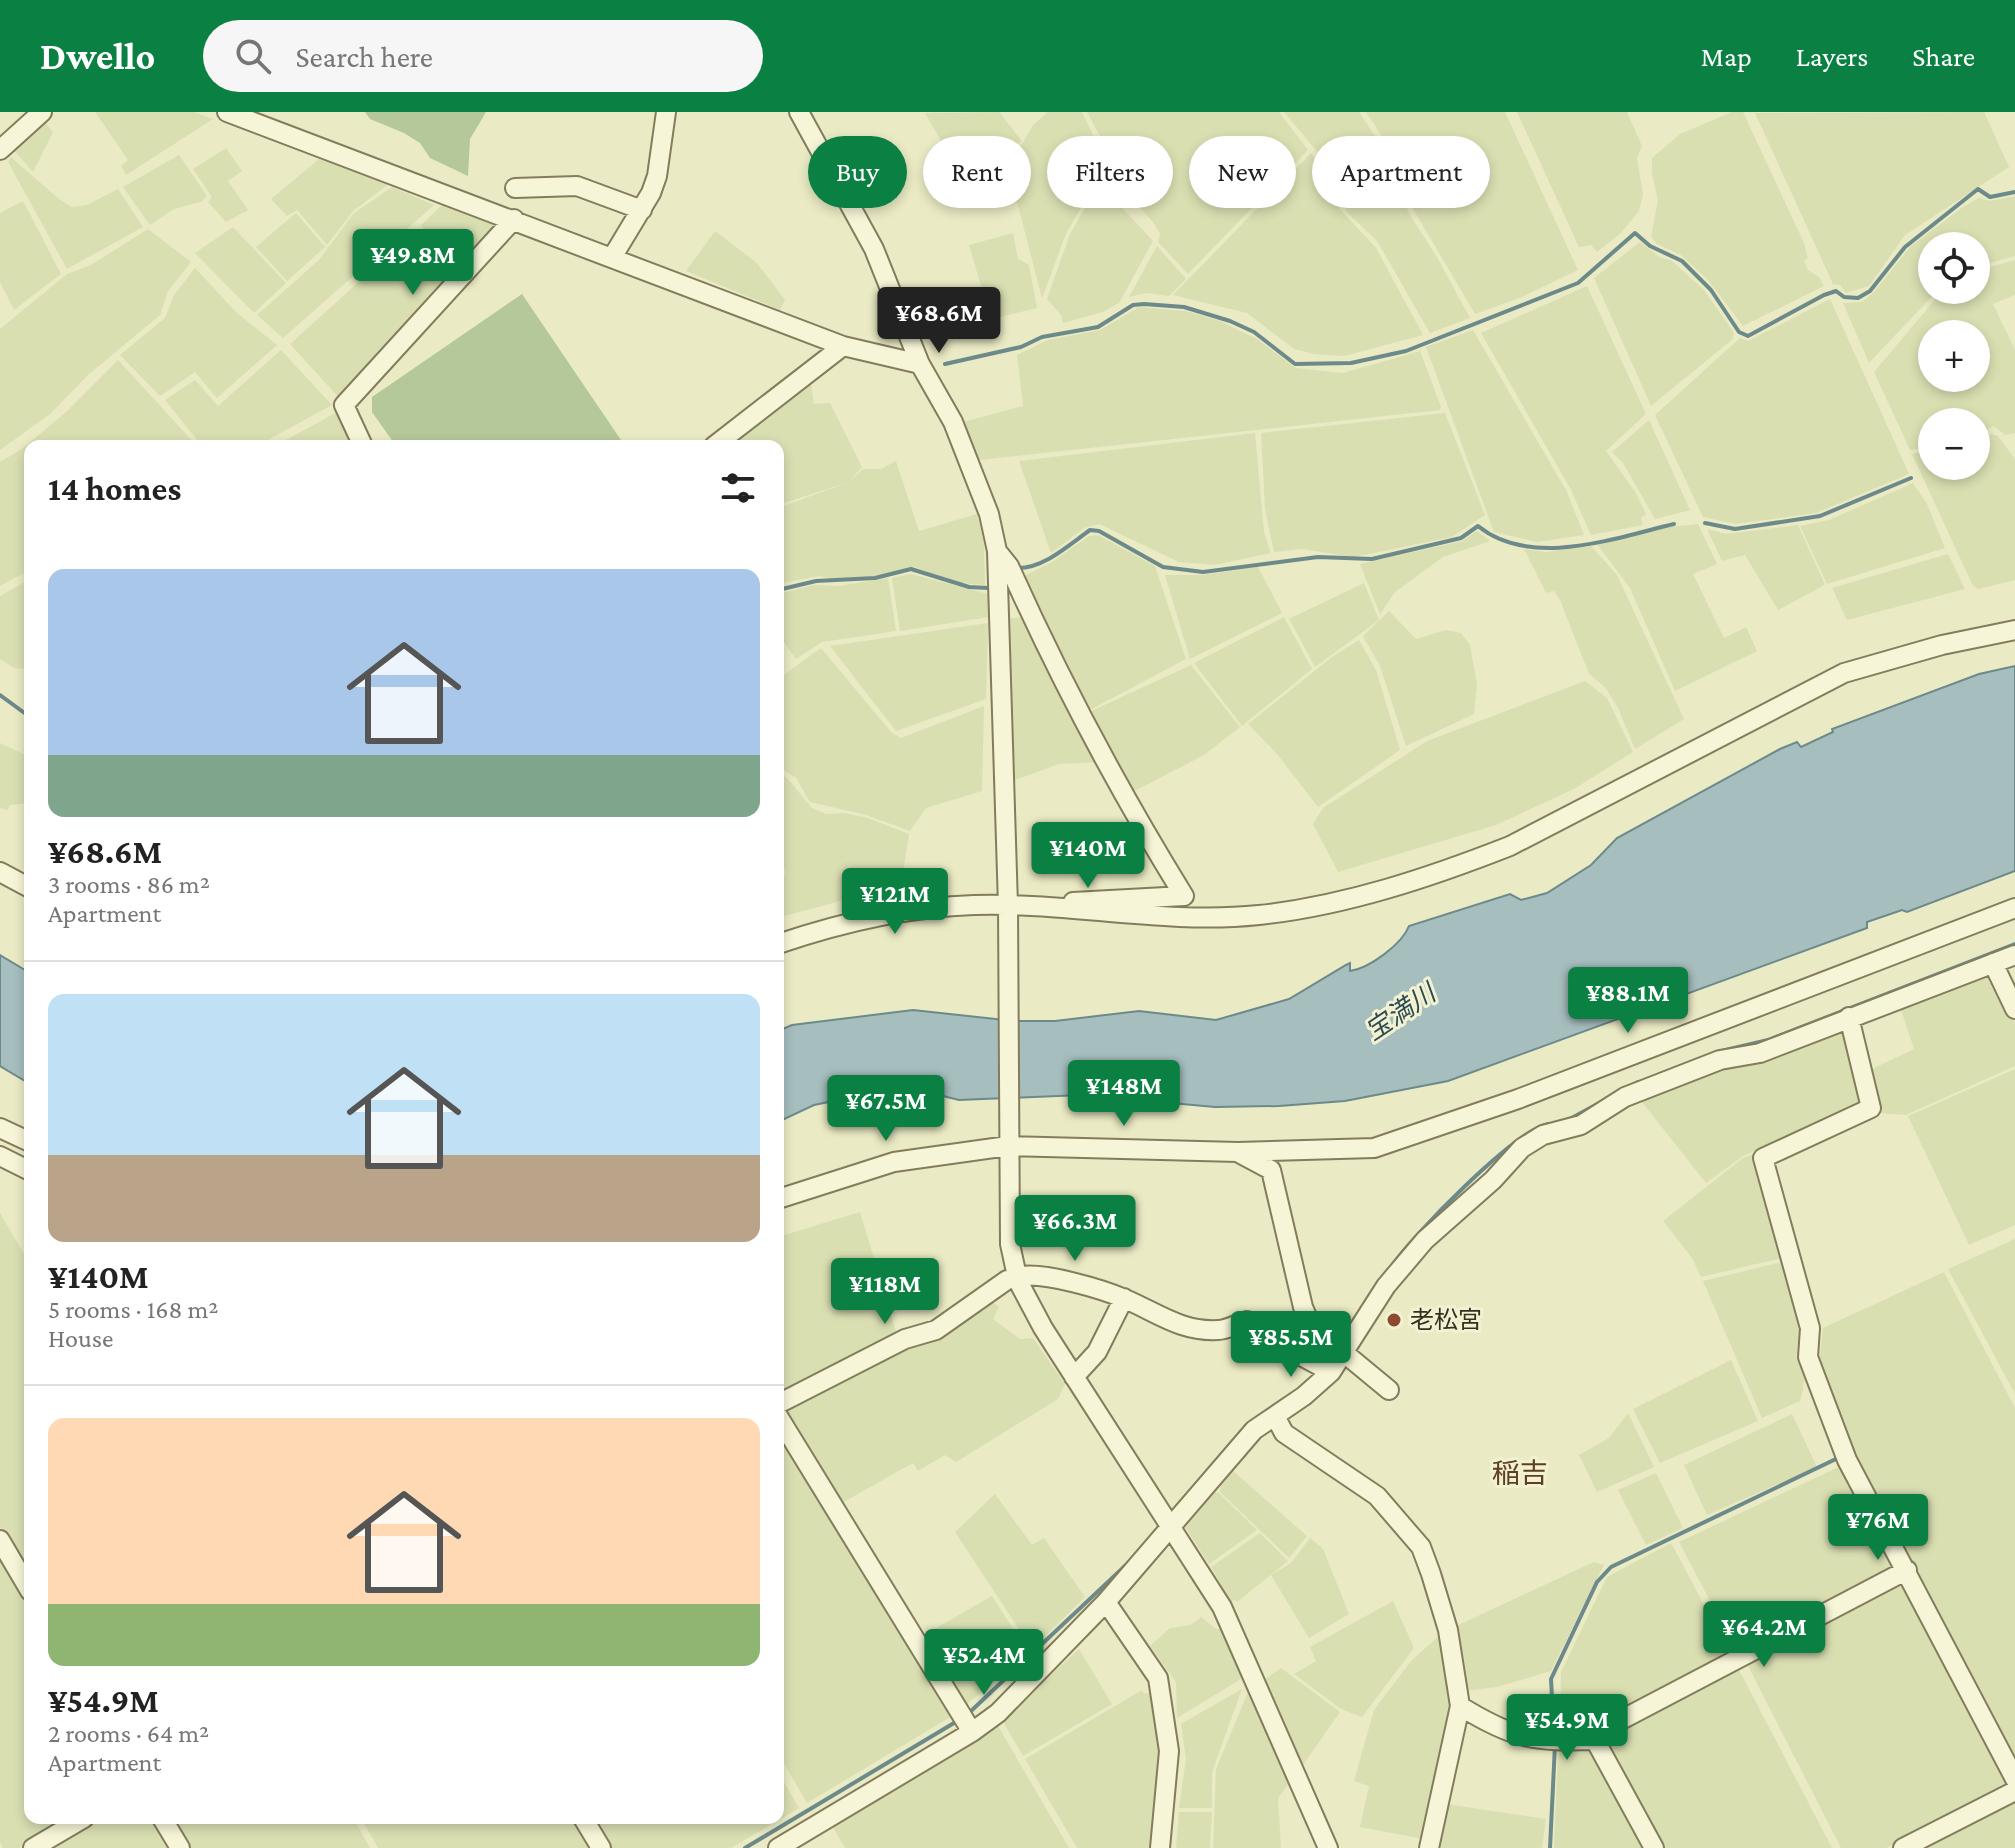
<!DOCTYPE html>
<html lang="en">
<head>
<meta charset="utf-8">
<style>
	body { margin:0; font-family:"Crimson Pro","Noto Sans JP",serif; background:#f6f6f6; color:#222; height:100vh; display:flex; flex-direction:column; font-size:30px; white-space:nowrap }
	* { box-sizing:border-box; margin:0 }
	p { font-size:26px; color:#767676 }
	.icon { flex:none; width:44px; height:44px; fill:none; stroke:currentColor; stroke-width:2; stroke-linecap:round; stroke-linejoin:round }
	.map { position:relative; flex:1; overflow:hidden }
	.side { position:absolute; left:24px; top:328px; width:760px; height:1384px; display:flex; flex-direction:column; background:#fff; border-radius:16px; box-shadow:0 4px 12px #0003 }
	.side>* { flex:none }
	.top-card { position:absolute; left:808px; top:24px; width:760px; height:72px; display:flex; gap:16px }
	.fabs { position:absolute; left:1918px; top:120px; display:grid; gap:16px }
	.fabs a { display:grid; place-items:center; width:72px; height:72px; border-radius:50%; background:#fff; box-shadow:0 4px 12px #0003; font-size:40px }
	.price { position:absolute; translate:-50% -68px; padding:0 18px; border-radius:8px; background:#0b8043; color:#fff; font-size:26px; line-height:52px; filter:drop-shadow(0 2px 4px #0008) }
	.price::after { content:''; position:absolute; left:50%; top:48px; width:24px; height:18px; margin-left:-12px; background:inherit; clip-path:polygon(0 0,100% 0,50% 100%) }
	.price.selected { background:#222; color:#fff }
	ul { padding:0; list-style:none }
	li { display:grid; align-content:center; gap:16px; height:424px; padding:0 24px }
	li+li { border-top:2px solid #e0e0e0 }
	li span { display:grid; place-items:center; height:248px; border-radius:16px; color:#555 }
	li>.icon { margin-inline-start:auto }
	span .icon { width:144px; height:144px; fill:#fffc; stroke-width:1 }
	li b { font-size:34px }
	h2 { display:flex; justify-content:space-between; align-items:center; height:96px; padding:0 24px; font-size:34px }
	.pill { padding:0 28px; border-radius:36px; background:#fff; box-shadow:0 4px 12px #0003; font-size:28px; line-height:72px }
	.pill.selected { background:#0b8043; color:#fff }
	header { display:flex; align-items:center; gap:48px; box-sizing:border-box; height:112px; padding:0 40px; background:#0b8043; color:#fff }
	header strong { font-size:38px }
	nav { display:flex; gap:44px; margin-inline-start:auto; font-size:28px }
	.search { width:560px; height:72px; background:#f6f6f6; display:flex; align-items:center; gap:20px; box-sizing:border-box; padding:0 28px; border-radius:44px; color:#767676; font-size:30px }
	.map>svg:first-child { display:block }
</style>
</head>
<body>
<header>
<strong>Dwello</strong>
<div class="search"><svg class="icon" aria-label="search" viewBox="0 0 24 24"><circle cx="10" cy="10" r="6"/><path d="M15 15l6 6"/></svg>Search here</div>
<nav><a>Map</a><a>Layers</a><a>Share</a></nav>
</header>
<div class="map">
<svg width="2015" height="1736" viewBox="0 0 2015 1736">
	<rect width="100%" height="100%" fill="#eaeac4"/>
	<path fill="#dadfb2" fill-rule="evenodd" d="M95,0H194L213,7L126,63L121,54L128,48Z
		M999,0L1022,29L962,65L925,1Z
		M1048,0H1082L1102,42L1092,76L1066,122L1042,186L1005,44L1022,32L1033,13Z
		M1087,0H1279L1308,38L1188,162L1158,130L1160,122L1153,110L1106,59L1109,41Z
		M1284,0H1359L1409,75L1405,92L1411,105L1437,145L1470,206L1430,221L1377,129L1347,100L1335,61Z
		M1366,0H1505L1578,158L1522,185L1475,202L1409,90L1414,73Z
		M1517,0H1627L1642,34L1637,46L1643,83L1639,99L1620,122L1597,140L1591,133L1579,135Z
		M1732,0H1743L1804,131L1808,146L1804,149L1808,158L1819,165L1824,174L1743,214L1708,168L1681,143L1657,132L1651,124L1658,89L1652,61V46L1680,22Z
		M1984,0L2009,55L1905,123L1869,174L1846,181L1840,173L1833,172L1755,1Z
		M41,6L53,20L33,60L10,34Z
		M226,36L242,59L228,69L248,98L226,110L208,90L212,85L193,57Z
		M1311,41L1332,66L1339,96L1376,136L1423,223L1344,244L1314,242L1294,237L1247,201L1173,183Z
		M179,43L207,84L201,90L174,97L150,113L123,75Z
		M11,45L59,87L72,95L87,93L118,77L143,115L67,157L8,50Z
		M319,47L389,72L353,99L327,133L297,98L287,104L271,87Z
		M1099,71L1153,129L1119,191L1103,200L1063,211L1061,203L1047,187L1070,122Z
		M392,75L434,93L283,226L257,203L319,148L354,101Z
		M2015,84V144L1976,155V134H1932V178H1938L1869,251L1843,191L1862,190L1873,181L1911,134L1963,95L1979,86L1990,89Z
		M23,89L61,162L14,198L0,170V101Z
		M442,93L501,113L466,150L429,124L421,113Z
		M296,101L325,135L287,169L256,135Z
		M233,115L286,171L254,201L195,141Z
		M148,117L191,150L168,179L160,203L88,263L50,302L0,338V217L67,162L91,153Z
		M715,119L757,151L785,188L780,198L686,159Z
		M413,121L460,154L340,287L290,232Z
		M1013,121L1018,147L1029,153L1037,196L991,207L969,133Z
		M1640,130L1661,146L1671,148L1704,178L1734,221L1733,227L1651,294L1594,166Z
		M1157,134L1186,167L1169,184L1146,181L1129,185Z
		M2015,148V183L1993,192L2015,238V321L2005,323L1994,314L1976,324V310H1932V334L1910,338L1874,260L1939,183L1945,178H1976V159ZM1932,222H1976V266H1932Z
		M195,156L237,201L277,233L217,286L195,260L160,284L120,243L165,206L174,183Z
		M1587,174L1646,302L1606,339L1636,381L1646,402L1641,406L1643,413L1591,423L1570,376L1481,221Z
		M1830,187L1909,362L1816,401L1735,412L1703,405L1655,303L1740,226L1748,229Z
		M1139,195L1186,199L1220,209L1257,227L1296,256L1343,261L1420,239L1441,295L1440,298L979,348L963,310L1023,294L1017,243L1048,228L1100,218Z
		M1473,218L1567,380L1584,423L1537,430L1494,420L1426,235Z
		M281,238L332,293L257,334H202L165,288L195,268L218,294Z
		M118,248L197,334H30V458L0,474V350L22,337L66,300Z
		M811,272L814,292L830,291L862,355L850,369L863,357H881L896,349L919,419L977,402L984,431L985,473L959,471L915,455L873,465L835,468L819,464L778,472V396L849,370L778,393V334H728Z
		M339,299L355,334H275Z
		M1445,301L1485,403L1452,425L1374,441L1352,445L1303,437L1274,440L1265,397L1261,321Z
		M1649,308L1690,398L1655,407L1623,351L1612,340Z
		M1255,321L1264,420L1271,441L1215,453L1179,450L1099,412L1084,416L1051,441L1019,349Z
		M1990,322L1998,324L2015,347V468L1978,477L1973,474L1912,342L1932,338V354H1976V328Z
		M1913,371L1927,392L1945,436L1827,472L1800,414L1829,408Z
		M1698,412L1717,452L1693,462L1724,526L1746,515L1757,539L1675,579L1630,476L1597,432L1659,416Z
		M1798,413L1825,473L1778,498L1745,443L1722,449L1707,417L1726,422Z
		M1477,419L1490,429L1443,445L1395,480L1380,502L1360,452L1462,429Z
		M1098,423L1155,454L1186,547L1088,599L1022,465L1052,450L1089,424Z
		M1591,434L1617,463L1684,607L1635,637L1618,596L1605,575L1589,562L1560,488L1554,479L1546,481L1524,437L1546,440Z
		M1948,442L1965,477L1847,508L1832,476Z
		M1258,455L1282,501L1190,547L1165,463H1202Z
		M911,462L988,482L989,505L900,519L892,466Z
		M888,466L896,519L822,530L796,547L778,522V482L814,473L839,474Z
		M30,467V557L14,556L0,547V484Z
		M1364,471L1379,508L1315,555L1289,507Z
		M1389,499L1416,527L1446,518L1461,521L1470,533L1477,572L1474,602L1406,634L1380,554L1363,524Z
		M1027,505L1100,650L1059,652L1015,668L1004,507Z
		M1284,505L1312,557L1242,614L1194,551Z
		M988,511L986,587L896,619L830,534Z
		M1359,528L1376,558L1400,638L1318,695L1277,642L1248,612L1332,545Z
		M821,536L891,620L901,626L984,594L982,679L926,696L910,719L866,703L810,690L796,666L778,654V567Z
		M1191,553L1240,615L1204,643L1129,682L1085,602Z
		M1585,569L1607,586L1633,640L1574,677L1496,713L1338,760L1313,712L1323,696L1427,629Z
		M0,631L30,645V691L10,693L8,698L0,696Z
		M778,660L787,666L812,696L826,702L845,701L868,706L909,722L901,773L780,805L785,758L778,754Z
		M1990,859L2015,911V954L1906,1003L1879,1001L1868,959L1914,937L1900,895Z
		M1842,915L1862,993L1743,1044L1706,1071L1638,985Z
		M2015,957V1113L1969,1133L1908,1004Z
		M1754,1042L1782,1146L1701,1165L1692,1146L1663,1109L1743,1046Z
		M860,1100L897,1223L778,1282V1125Z
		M0,1101L30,1152V1467L0,1415Z
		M2015,1127V1282L1948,1157Z
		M1782,1150L1800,1217L1796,1246L1805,1267L1800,1289L1762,1306L1703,1169Z
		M1944,1160L2015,1296V1649L1852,1344L1819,1253L1823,1216Z
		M989,1187L999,1195L993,1207L1020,1227L1033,1226L1065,1272L1058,1287L956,1350L945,1343L918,1359L913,1351L838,1393L779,1297Z
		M1731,1248L1758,1309L1660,1351L1633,1297Z
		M1628,1301L1654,1355L1597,1380L1579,1343L1609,1326Z
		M1792,1302L1817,1355L1707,1403L1684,1353Z
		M778,1316L952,1604L807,1691L778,1641Z
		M1843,1353L1897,1455L1737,1540L1679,1430Z
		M1232,1358L1307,1424L1289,1446L1220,1380L1221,1372Z
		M1656,1361L1683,1416L1646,1433L1618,1378Z
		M1213,1380L1219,1381L1257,1418L1209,1452L1185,1415Z
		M995,1382L1032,1433L1044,1426L1085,1485L1032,1537L955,1420Z
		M1260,1421L1288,1449L1237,1490L1235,1487L1231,1490L1211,1455Z
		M1310,1426L1323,1437L1349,1502L1309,1526L1271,1463L1291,1451Z
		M1671,1431L1732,1545L1590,1623L1560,1624L1561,1560L1607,1465Z
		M0,1438L30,1489V1706H71L19,1736H3L0,1730Z
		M1594,1450L1604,1453L1551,1559L1497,1575L1464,1579L1452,1516Z
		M1903,1467L2009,1670L1886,1736H1841L1746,1550Z
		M992,1484L1028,1540L961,1597L922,1531L926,1528L924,1523Z
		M1393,1489L1414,1536L1362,1605L1341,1597L1294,1562L1316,1549L1310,1535Z
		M1201,1505L1216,1517H1223L1240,1554L1241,1567L1177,1606L1176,1570L1150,1534L1170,1516L1191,1513Z
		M1442,1521L1453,1590L1424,1727L1360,1715L1369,1674L1354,1669L1374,1598L1411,1549Z
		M1079,1537L1112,1592L1023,1644L1002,1608Z
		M1737,1554L1832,1736H1663L1604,1624Z
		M1281,1556L1340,1600L1303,1653L1264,1568Z
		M1251,1573L1293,1666L1278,1686L1281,1736H1213L1216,1657Z
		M1242,1577L1212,1660V1696H1179L1186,1647L1181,1612Z
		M1142,1578L1144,1582L1152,1580L1159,1624L1160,1665L1152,1736H1077L1025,1647Z
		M997,1612L1069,1736H845L832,1714L953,1644Z
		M1562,1633H1590L1649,1736H1554L1558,1643Z
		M778,1660L799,1696L731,1736H608L591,1706H778Z
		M2015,1685V1736H1917Z
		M1446,1692L1546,1707L1542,1736H1437Z
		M1179,1700H1212L1210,1736H1176Z
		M99,1706H157L174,1736H49Z
		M171,1706H353L370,1736H188Z
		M361,1706H577L595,1736H378Z"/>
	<path fill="#b5c899" d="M365,0H486L470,27L468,64L430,46L420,31L404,21L370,7Z
		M522,182L625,334H396L372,300V285Z"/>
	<path fill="#a6bebe" stroke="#6d8a8b" stroke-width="2" d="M2015,554V759L1907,800L1902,798L1867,810V816L1448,969L1345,989L1279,994L1215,995L1082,983L959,988L919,978L877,980L814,993L778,1010V919L792,913L913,898L1014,909H1055L1139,899L1216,908L1289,887L1346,853L1350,851V859C1370,856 1402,832 1409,814L1510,782L1521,788L1547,781L1591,753L1617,726L1780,637L1797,630L1801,635L1833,620L1832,617L1979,562Z
		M0,843L30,861V972L0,954Z"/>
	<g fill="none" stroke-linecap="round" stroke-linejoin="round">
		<path stroke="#6d8a8b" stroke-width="4" d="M945,252L1021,235L1042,225L1098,215L1133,193L1144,192L1184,195L1230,209L1254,220L1295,252L1351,251L1406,239L1578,171L1635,121L1650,134L1682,149L1711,178L1739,220L1748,224L1824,183L1836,179L1844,185L1858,186L1870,179L1905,135L1978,77L1990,85L2015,80
			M1705,411L1735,417L1820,404L1911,366
			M1018,456C1044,456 1069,433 1090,418L1099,419L1163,455L1203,460L1318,445L1372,447L1461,426L1478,414C1531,457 1615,426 1674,412
			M778,478L816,469L875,466L911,457L969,475L988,476
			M0,583L30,605
			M1717,940L1768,928L2015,832
			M1568,1008L1638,970
			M1391,1155C1412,1124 1514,1019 1548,1012
			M971,1599L1126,1453
			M1554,1624L1551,1567L1597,1470L1611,1455L1838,1346
			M745,1736L954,1611
			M1550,1736L1555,1633"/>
		<g stroke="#847c5c" stroke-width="22">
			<path id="minor" d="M227,0L843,234L920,252
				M799,0L874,137L920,252L953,310L989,402L997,439L1008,794L1010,1132L1018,1169L1043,1216L1222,1495L1328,1736
				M0,38L42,0
				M515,76L577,74L642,98
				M613,144L651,81L657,64L666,0
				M363,334L344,293L514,107
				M714,334L843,234
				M997,439L1009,454C1060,568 1118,677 1184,784L1073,790
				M0,760L30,776
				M778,832C840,811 908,795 974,793C1069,790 1164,813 1259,803C1345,794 1431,765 1510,734L1844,561L1942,533L2015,518
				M1993,851L2015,897
				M1849,905L1871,996L1763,1046L1810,1216L1808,1245L1847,1348L2015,1667
				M0,1016L30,1030
				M1241,1042L1271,1058L1303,1195L1331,1260
				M0,1044L30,1059
				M778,1087L894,1050L1008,1034L1238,1040L1374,1036L1518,987L2015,796
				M1022,1164C1047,1161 1102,1177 1125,1187C1158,1201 1181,1220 1218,1218C1228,1218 1238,1211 1247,1209L1259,1213L1281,1233L1331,1260
				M1343,1240L1389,1278
				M1074,1265L1097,1240L1124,1186
				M778,1292L905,1227L936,1218L1007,1168
				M778,1304L972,1620
				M1275,1304L1284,1321L1377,1384L1421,1435L1431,1462L1448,1518L1460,1594L1429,1736
				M0,1428L30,1479
				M1106,1490L1158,1566L1169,1639L1160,1736
				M1460,1594C1513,1627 1534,1630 1595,1628L1654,1736
				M1595,1628L1600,1619L1907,1458
				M162,1706L180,1736
				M583,1706L601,1736
				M33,1736L84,1706
				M778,1736L972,1620L998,1601L1106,1490L1254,1318L1304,1284L1331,1260L1386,1174L1425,1128L1493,1068L1522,1036L1543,1023L1581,1013L1625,985L1720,948L1760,941L2015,843
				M1903,1736L2015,1679"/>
		</g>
		<use href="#minor" stroke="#f6f5d7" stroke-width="18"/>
	</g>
	<circle fill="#8e4a31" stroke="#f2f2d3" stroke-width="3" cx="1394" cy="1208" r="8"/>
	<g text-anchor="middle" stroke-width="6" stroke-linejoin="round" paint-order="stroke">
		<g font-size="24" fill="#35301f" stroke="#f2f2d3" text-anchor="start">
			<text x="1410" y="1216">老松宮</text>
		</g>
		<g font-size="26" font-style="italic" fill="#2f4b53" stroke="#f2f2d3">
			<text transform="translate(1400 900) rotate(-34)" y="9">宝満川</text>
		</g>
		<g font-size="28" fill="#5e3f22" stroke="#f2f2d3">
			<text x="1520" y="1371">稲吉</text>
		</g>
	</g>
</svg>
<div class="fabs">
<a><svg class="icon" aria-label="locate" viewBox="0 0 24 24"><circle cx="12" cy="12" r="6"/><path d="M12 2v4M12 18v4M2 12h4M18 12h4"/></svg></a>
<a>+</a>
<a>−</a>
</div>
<b class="price" style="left:413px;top:185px">¥49.8M</b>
<b class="price selected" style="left:939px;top:243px">¥68.6M</b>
<b class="price" style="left:1088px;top:778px">¥140M</b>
<b class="price" style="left:895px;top:824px">¥121M</b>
<b class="price" style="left:1628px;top:923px">¥88.1M</b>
<b class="price" style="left:1124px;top:1016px">¥148M</b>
<b class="price" style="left:886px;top:1031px">¥67.5M</b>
<b class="price" style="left:1075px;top:1151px">¥66.3M</b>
<b class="price" style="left:885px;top:1214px">¥118M</b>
<b class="price" style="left:1291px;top:1267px">¥85.5M</b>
<b class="price" style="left:1878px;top:1450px">¥76M</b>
<b class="price" style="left:1764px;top:1557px">¥64.2M</b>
<b class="price" style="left:984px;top:1585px">¥52.4M</b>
<b class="price" style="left:1567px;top:1650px">¥54.9M</b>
<div class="top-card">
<a class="pill selected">Buy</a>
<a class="pill">Rent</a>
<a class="pill">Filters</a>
<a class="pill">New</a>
<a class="pill">Apartment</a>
</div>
<section class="side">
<h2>14 homes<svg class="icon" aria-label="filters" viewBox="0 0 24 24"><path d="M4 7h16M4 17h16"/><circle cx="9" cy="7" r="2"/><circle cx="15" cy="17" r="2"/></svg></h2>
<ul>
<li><span style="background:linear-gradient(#a9c7e8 75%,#7fa58c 0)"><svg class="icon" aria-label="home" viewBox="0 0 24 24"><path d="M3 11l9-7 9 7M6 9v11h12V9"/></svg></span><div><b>¥68.6M</b><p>3 rooms · 86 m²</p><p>Apartment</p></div></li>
<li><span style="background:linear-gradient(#bfe0f5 65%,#b9a48a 0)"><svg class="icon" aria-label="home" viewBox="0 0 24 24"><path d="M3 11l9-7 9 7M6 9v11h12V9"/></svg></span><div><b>¥140M</b><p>5 rooms · 168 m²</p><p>House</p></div></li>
<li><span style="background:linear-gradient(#ffd9b3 75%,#8fb573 0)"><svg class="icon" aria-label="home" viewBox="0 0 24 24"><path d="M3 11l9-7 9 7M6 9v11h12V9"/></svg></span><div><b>¥54.9M</b><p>2 rooms · 64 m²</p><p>Apartment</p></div></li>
</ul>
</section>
</div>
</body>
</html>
